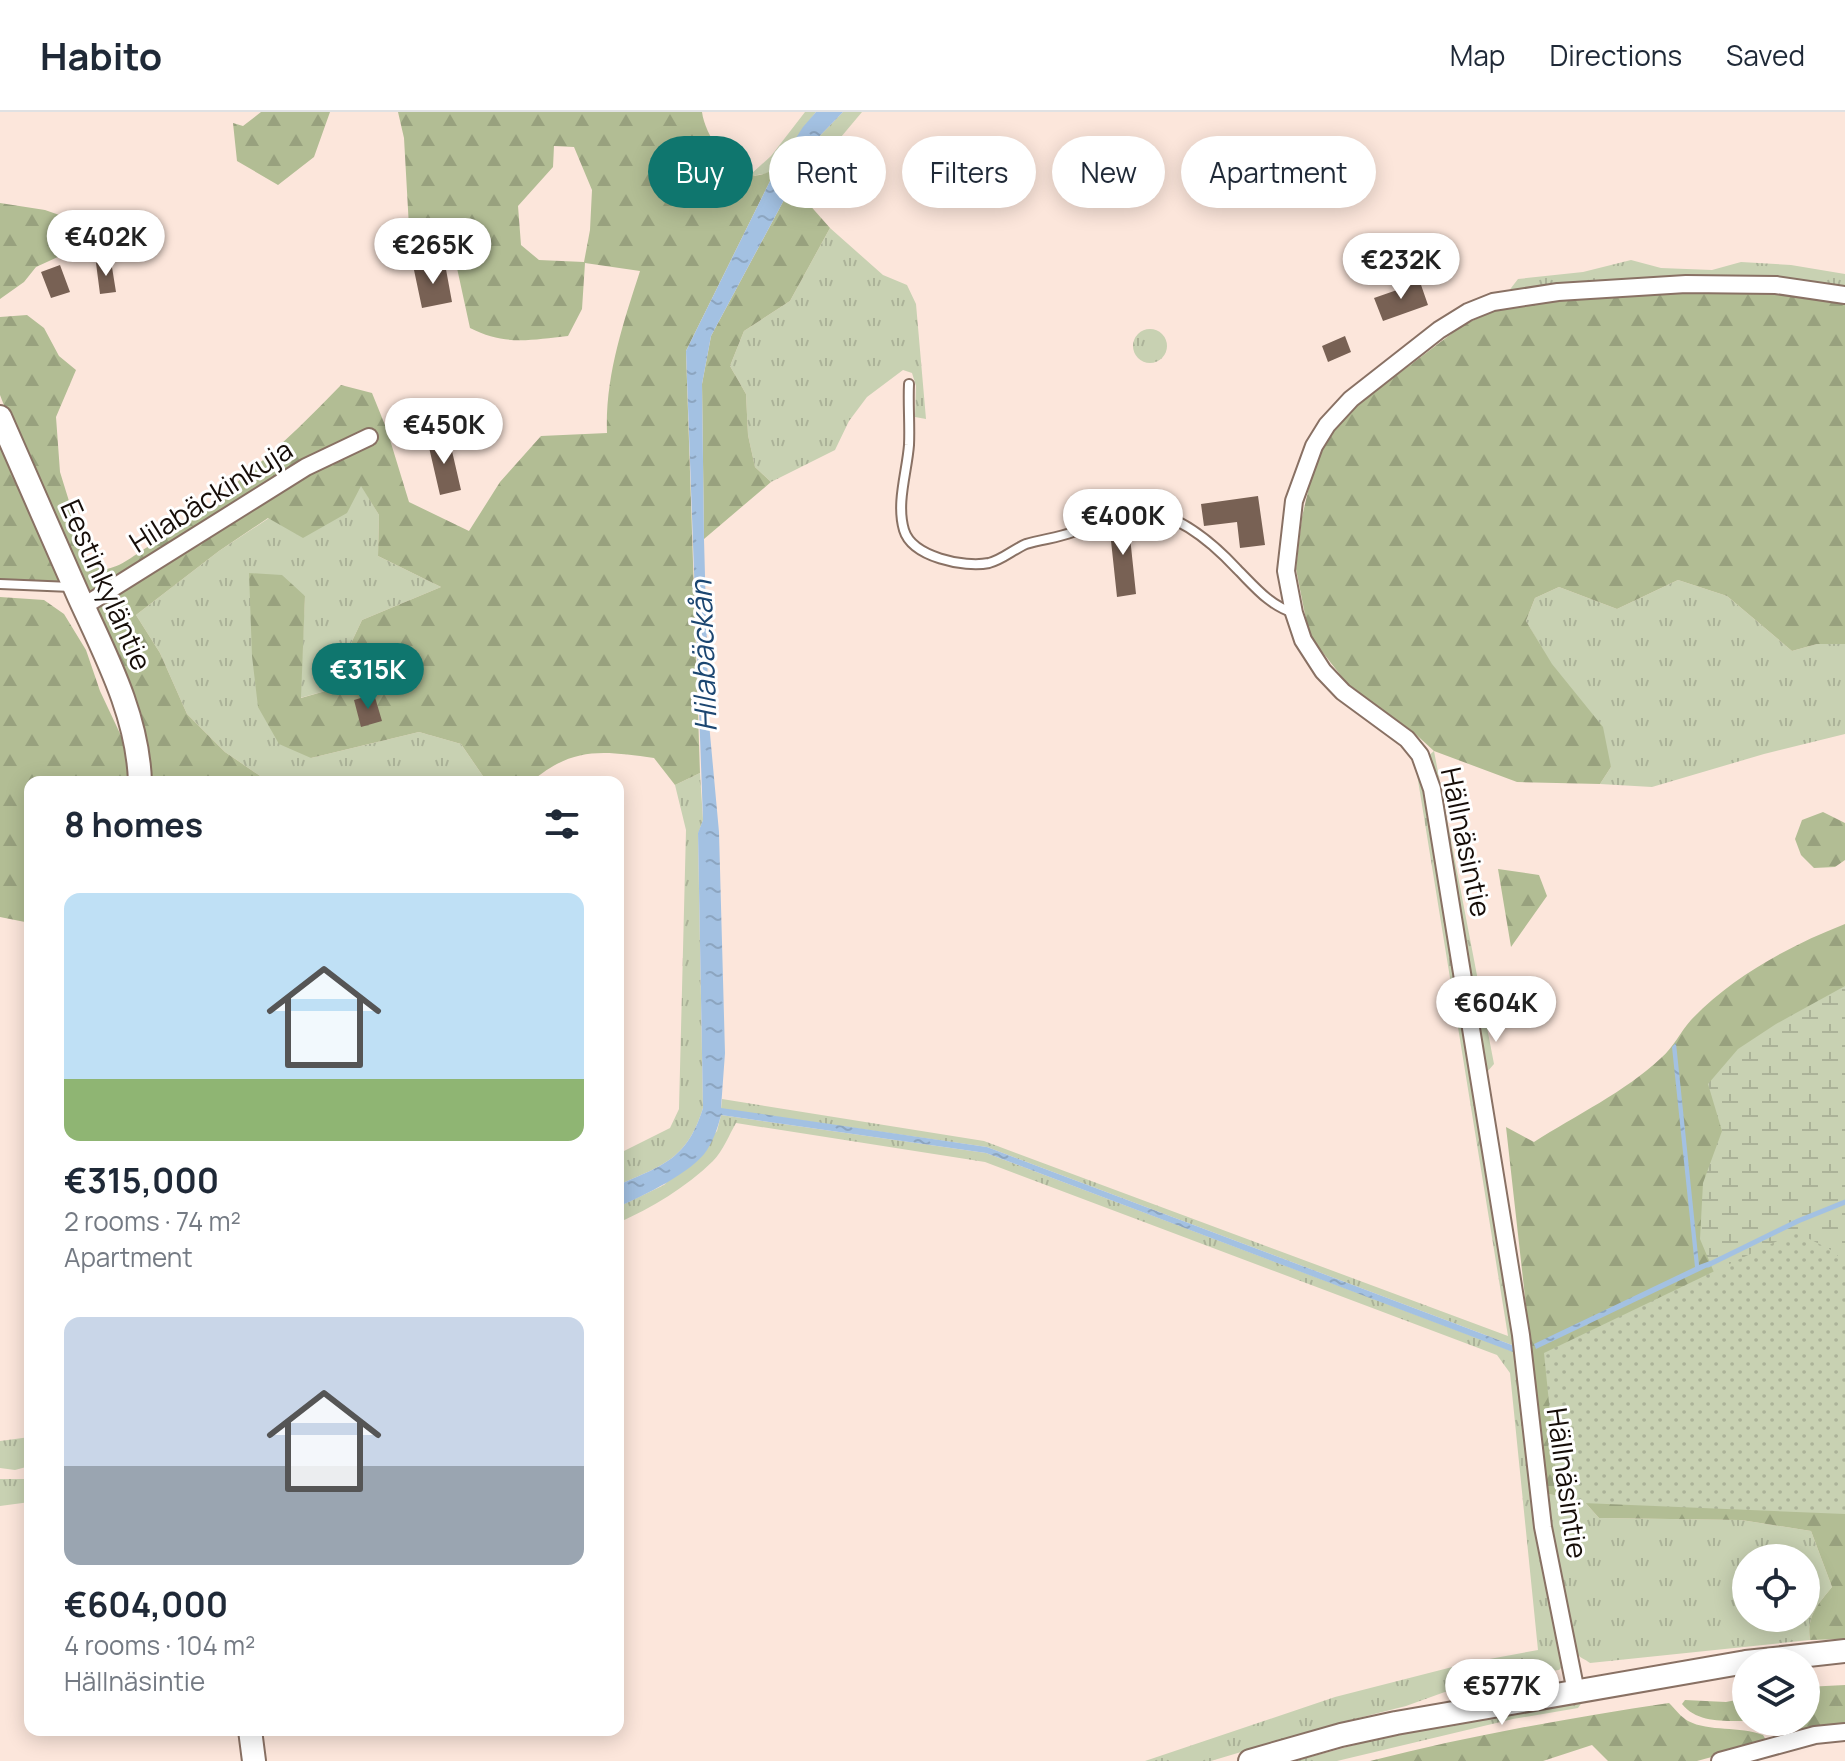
<!DOCTYPE html>
<html lang="en">
<head>
<meta charset="utf-8">
<style>
	body { margin:0; font-family:Manrope,sans-serif; background:#f2f2f3; color:#1f2937; height:100vh; display:flex; flex-direction:column; font-size:30px; white-space:nowrap }
	* { box-sizing:border-box; margin:0 }
	p { font-size:26px; color:#747a83 }
	.icon { flex:none; width:44px; height:44px; fill:none; stroke:currentColor; stroke-width:2; stroke-linecap:round; stroke-linejoin:round }
	.map { position:relative; flex:1; overflow:hidden }
	.sheet { position:absolute; left:24px; top:664px; width:600px; height:960px; display:flex; flex-direction:column; background:#fff; border-radius:16px; box-shadow:0 4px 20px #0003 }
	.sheet>* { flex:none }
	.banner { position:absolute; left:648px; top:24px; width:760px; height:72px; display:flex; gap:16px }
	.tools { position:absolute; left:1732px; top:1432px; display:grid; gap:16px }
	.tools a { display:grid; place-items:center; width:88px; height:88px; border-radius:50%; background:#fff; box-shadow:0 4px 20px #0003; font-size:40px }
	.price { position:absolute; translate:-50% -68px; padding:0 18px; border-radius:28px; background:#fff; color:#222; font-size:26px; line-height:52px; filter:drop-shadow(0 2px 4px #0008) }
	.price::after { content:''; position:absolute; left:50%; top:48px; width:24px; height:18px; margin-left:-12px; background:inherit; clip-path:polygon(0 0,100% 0,50% 100%) }
	.price.selected { background:#0f766e; color:#fff }
	ul { padding:0; list-style:none }
	li { display:grid; align-content:center; gap:16px; height:424px; padding:0 40px }
	li span { display:grid; place-items:center; height:248px; border-radius:16px; color:#555 }
	li>.icon { margin-inline-start:auto }
	span .icon { width:144px; height:144px; fill:#fffc; stroke-width:1 }
	li b { font-size:34px }
	h2 { display:flex; justify-content:space-between; align-items:center; height:96px; padding:0 40px; font-size:34px }
	.chip { padding:0 28px; border-radius:36px; background:#fff; box-shadow:0 4px 20px #0003; font-size:28px; line-height:72px }
	.chip.selected { background:#0f766e; color:#fff }
	header { display:flex; align-items:center; gap:48px; box-sizing:border-box; height:112px; padding:0 40px; background:#fff; border-bottom:2px solid #e0e1e3 }
	header strong { font-size:38px }
	nav { display:flex; gap:44px; margin-inline-start:auto; font-size:28px }
	.map>svg:first-child { display:block }
</style>
</head>
<body>
<header>
<strong>Habito</strong>
<nav><a>Map</a><a>Directions</a><a>Saved</a></nav>
</header>
<div class="map">
<svg width="1845" height="1649" viewBox="0 0 1845 1649">
	<defs>
		<pattern id="grass-tufts" width="24" height="20" patternUnits="userSpaceOnUse" patternTransform="scale(2)"><rect width="24" height="20" fill="#c8d1b2"/><path d="M3 7l-1-3M5 7V3M7 7l1-3M15 17l-1-3M17 17v-4M19 17l1-3" fill="none" stroke="#abb298"/></pattern>
		<pattern id="forest-firs" width="22" height="20" patternUnits="userSpaceOnUse" patternTransform="scale(2)"><rect width="22" height="20" fill="#b2bd94"/><path d="M5 1l3.5 6h-7zM16 11l3.5 6h-7z" fill="#98a17e"/></pattern>
		<pattern id="wetland-marsh" width="20" height="14" patternUnits="userSpaceOnUse" patternTransform="scale(2)"><rect width="20" height="14" fill="#c8d1b2"/><path d="M1 5h8M5 5V1M11 12h8M15 12V8" fill="none" stroke="#abb298"/></pattern>
		<pattern id="park-dots" width="8" height="8" patternUnits="userSpaceOnUse" patternTransform="scale(2)"><rect width="8" height="8" fill="#c8d1b2"/><path d="M2 2h.1M6 6h.1" fill="none" stroke="#abb298" stroke-width="1.8" stroke-linecap="round"/></pattern>
		<pattern id="water-ripples" width="26" height="14" patternUnits="userSpaceOnUse" patternTransform="scale(2)"><rect width="26" height="14" fill="#a3c1e2"/><path d="M2 4q2-2 4 0t4 0M15 11q2-2 4 0t4 0" fill="none" stroke="#8ca5c0"/></pattern>
	</defs>
	<rect width="100%" height="100%" fill="#fce6db"/>
	<path fill="url(#grass-tufts)" fill-rule="evenodd" d="M805,0H816C804,14 785,49 774,57C767,63 759,63 750,63L771,44Z
		M843,0H862L815,56L801,82L792,73L809,35Z
		M830,116L883,163L907,173L916,192L926,307L915,305L916,274L912,261L903,258L867,285L849,309L835,338L771,370L755,355L748,323L746,282L730,254L744,219L790,189Z
		M1631,148L1661,156L1712,158L1741,150L1791,153L1845,162V181L1774,170L1508,180L1518,167L1583,160Z
		M1133 234a17 17 0 1 1 34 0a17 17 0 1 1-34 0Z
		M361,373L379,403L378,444L441,475L362,508L329,578L300,586L305,484L249,461L311,646L419,620L461,632L487,670H269L225,640L187,602L160,541L136,503L219,439L269,406Z
		M1678,468L1727,484L1792,539L1817,532H1845V622L1764,642L1652,675L1600,672L1611,655L1526,509L1535,486L1559,475L1617,497Z
		M1434,639L1494,952L1487,960L1440,681L1427,645Z
		M1416,656L1433,705L1565,1552L1559,1558L1485,1567L1467,1572L1406,1594L1331,1613L1211,1649H1145L1335,1585L1468,1551L1538,1538L1510,1261L1497,1243L985,1050L736,1011C729,1023 723,1039 713,1049C687,1075 651,1096 618,1111V1095L664,1073L717,1019L721,1003L986,1041L1512,1239V1233L987,1035L721,997L722,987L984,1029L1508,1224Z
		M700,661L703,708L698,722L703,996C687,1047 664,1053 618,1073V1042L670,1016L679,997L686,718L675,673Z
		M30,1325V1354L15,1358L0,1356V1329Z
		M0,1367H30V1390L0,1394Z
		M1547,1382L1582,1387L1599,1406L1741,1408L1811,1419L1832,1475C1818,1492 1806,1505 1810,1528L1590,1551C1589,1550 1580,1545 1579,1544C1562,1522 1551,1414 1547,1382ZM1746,1446H1806V1506H1746Z
		M1583,1589L1578,1596L1513,1607L1337,1649H1295L1425,1614Z"/>
	<path fill="url(#forest-firs)" fill-rule="evenodd" d="M261,0H330L314,45L278,73L237,49L233,11L243,14Z
		M398,0H702C705,23 728,57 751,63C760,65 768,60 776,57L686,239L700,661L675,673L654,646C603,639 573,634 531,670H487L461,632L419,620L311,646L279,632L258,595L252,544L249,461L282,463L305,484L301,586L329,578L362,508L441,475L378,444L379,403L361,374L347,401L303,426L268,406L219,439L136,503L160,541L187,602L225,640L269,670H149L0,283V205L27,203L44,216L59,244L76,258L56,305L60,360L86,444C91,450 96,457 105,457C120,456 137,441 149,434C220,389 283,334 341,273L372,281L387,318L409,390L469,419L500,370L541,324L607,321C605,264 623,212 640,159L585,151L582,197L568,224C530,228 505,234 470,216L452,133H410L404,26ZM554,34L574,35L592,78L590,118L584,150L539,148L521,133L518,94L553,55Z
		M792,73L830,116L790,189L744,219L730,254L746,282L748,323L755,355L771,370L704,427L702,272L711,224Z
		M0,91L45,98L122,125L93,140L60,144L36,155L24,170L0,187Z
		M1776,180L1845,189V532H1817L1792,539L1727,484L1678,468L1617,497L1559,475L1535,486L1526,509L1552,552L1603,615L1611,655L1600,672L1517,670L1434,639L1411,618L1349,574L1309,523L1296,457L1302,405L1314,354L1330,322L1360,291L1463,213L1494,199L1560,189L1678,181Z
		M0,321L61,470L0,468Z
		M0,485L44,488L64,502L86,538L100,579L124,630L128,670H30V811L0,805Z
		M1823,700L1845,711V748L1835,755L1814,756L1801,743L1795,727L1802,708Z
		M1498,757L1539,763L1547,784L1511,835Z
		M1845,812V1527L1810,1528C1806,1505 1818,1492 1832,1475L1811,1419L1741,1408L1599,1406L1582,1387L1547,1382L1506,1015L1534,1030C1576,1003 1625,980 1661,946C1674,935 1680,920 1691,908C1733,864 1789,834 1845,812Z
		M1845,1573V1613L1782,1624L1763,1613L1752,1610H1806V1575Z
		M1746,1586V1609C1725,1609 1697,1611 1682,1592L1685,1588L1726,1590Z
		M1669,1591C1675,1597 1681,1605 1688,1609C1709,1620 1740,1614 1763,1623L1767,1630L1697,1649H1608L1592,1633L1543,1649H1370C1469,1624 1568,1606 1669,1591Z"/>
	<path fill="url(#wetland-marsh)" d="M1845,874V1242L1721,1177L1700,1127L1703,1071L1722,1019L1708,972L1738,937L1776,912Z"/>
	<path fill="url(#park-dots)" d="M1796,1120L1831,1138L1845,1150V1402L1559,1390L1544,1241Z"/>
	<path fill="url(#water-ripples)" d="M816,0H843L809,35L792,73L711,224L702,272L704,427L709,611L719,720L725,941L721,996L987,1035L1512,1233L1513,1240L986,1041L721,1003C718,1015 714,1027 707,1038C693,1060 643,1084 618,1095V1073C664,1053 687,1047 703,996L698,721L703,708L686,239L776,57L803,15Z
		M1676,931L1699,1153L1710,1149L1712,1153L1536,1237L1534,1232L1695,1155L1672,935Z"/>
	<g fill="none" stroke-linecap="round" stroke-linejoin="round">
		<path stroke="#a3c1e2" stroke-width="5" d="M1708,1153L1798,1109L1845,1090"/>
	</g>
	<path fill="#786154" d="M111,149L116,180L100,182L96,151Z
		M445,152L452,190L422,196L414,158Z
		M60,153L70,180L51,186L41,160Z
		M1420,170L1428,193L1383,209L1374,186Z
		M1345,224L1351,240L1328,250L1322,234Z
		M449,326L461,378L440,383L428,331Z
		M1258,384L1265,433L1240,436L1237,410L1204,414L1201,392Z
		M1132,408L1134,424L1130,425L1136,482L1117,485L1109,410Z
		M374,582L382,609L361,615L354,588Z"/>
	<g fill="none" stroke-linecap="round" stroke-linejoin="round">
		<g stroke="#897164" stroke-width="12">
			<path id="lane" d="M909,272C908,293 910,313 909,333C907,360 896,391 904,418C912,445 964,456 989,451C1002,448 1014,437 1026,432C1042,427 1058,426 1073,420C1100,411 1108,394 1141,398C1179,402 1212,430 1237,457C1255,475 1269,493 1294,501
				M0,472L71,475"/>
		</g>
		<g stroke="#897164" stroke-width="20">
			<path id="street" d="M84,494L306,355L369,325
				M1576,1580L1543,1415L1521,1223L1432,677L1420,643L1407,627L1343,580L1323,559L1303,528L1294,501L1286,459L1294,389L1314,334L1327,313L1351,287L1439,218L1468,200L1493,190L1558,180L1686,172L1776,173L1845,183
				M1720,1649L1815,1623L1845,1620"/>
		</g>
		<g stroke="#897164" stroke-width="26">
			<path id="secondary" d="M0,305C26,365 53,425 79,485C106,544 138,604 140,670
				M1746,1550L1845,1539
				M250,1618L254,1649
				M1250,1649L1341,1623L1396,1611L1746,1550"/>
		</g>
		<use href="#lane" stroke="#fff" stroke-width="8"/>
		<use href="#street" stroke="#fff" stroke-width="16"/>
		<use href="#secondary" stroke="#fff" stroke-width="22"/>
	</g>
	<g text-anchor="middle" stroke-width="6" stroke-linejoin="round" paint-order="stroke">
		<g font-size="28" fill="#160d08" stroke="#fff">
			<text transform="translate(211 384) rotate(-32)" y="10">Hilabäckinkuja</text>
			<text transform="translate(106 473) rotate(66)" y="10">Eestinkyläntie</text>
			<text transform="translate(1466 730) rotate(78)" y="10">Hällnäsintie</text>
			<text transform="translate(1567 1371) rotate(82)" y="10">Hällnäsintie</text>
		</g>
		<g font-size="30" font-style="italic" fill="#1b4671" stroke="#fff">
			<text transform="translate(704 544) rotate(-92)" y="10">Hilabäckån</text>
		</g>
	</g>
</svg>
<div class="tools">
<a><svg class="icon" aria-label="locate" viewBox="0 0 24 24"><circle cx="12" cy="12" r="6"/><path d="M12 2v4M12 18v4M2 12h4M18 12h4"/></svg></a>
<a><svg class="icon" aria-label="layers" viewBox="0 0 24 24"><path d="M12 4l9 5-9 5-9-5zM3 14l9 5 9-5"/></svg></a>
</div>
<b class="price" style="left:106px;top:166px">€402K</b>
<b class="price" style="left:433px;top:174px">€265K</b>
<b class="price" style="left:1401px;top:189px">€232K</b>
<b class="price" style="left:444px;top:354px">€450K</b>
<b class="price" style="left:1123px;top:445px">€400K</b>
<b class="price selected" style="left:368px;top:599px">€315K</b>
<b class="price" style="left:1496px;top:932px">€604K</b>
<b class="price" style="left:1502px;top:1615px">€577K</b>
<div class="banner">
<a class="chip selected">Buy</a>
<a class="chip">Rent</a>
<a class="chip">Filters</a>
<a class="chip">New</a>
<a class="chip">Apartment</a>
</div>
<section class="sheet">
<h2>8 homes<svg class="icon" aria-label="filters" viewBox="0 0 24 24"><path d="M4 7h16M4 17h16"/><circle cx="9" cy="7" r="2"/><circle cx="15" cy="17" r="2"/></svg></h2>
<ul>
<li><span style="background:linear-gradient(#bfe0f5 75%,#8fb573 0)"><svg class="icon" aria-label="home" viewBox="0 0 24 24"><path d="M3 11l9-7 9 7M6 9v11h12V9"/></svg></span><div><b>€315,000</b><p>2 rooms · 74 m²</p><p>Apartment</p></div></li>
<li><span style="background:linear-gradient(#c9d6e8 60%,#9aa5b1 0)"><svg class="icon" aria-label="home" viewBox="0 0 24 24"><path d="M3 11l9-7 9 7M6 9v11h12V9"/></svg></span><div><b>€604,000</b><p>4 rooms · 104 m²</p><p>Hällnäsintie</p></div></li>
</ul>
</section>
</div>
</body>
</html>
